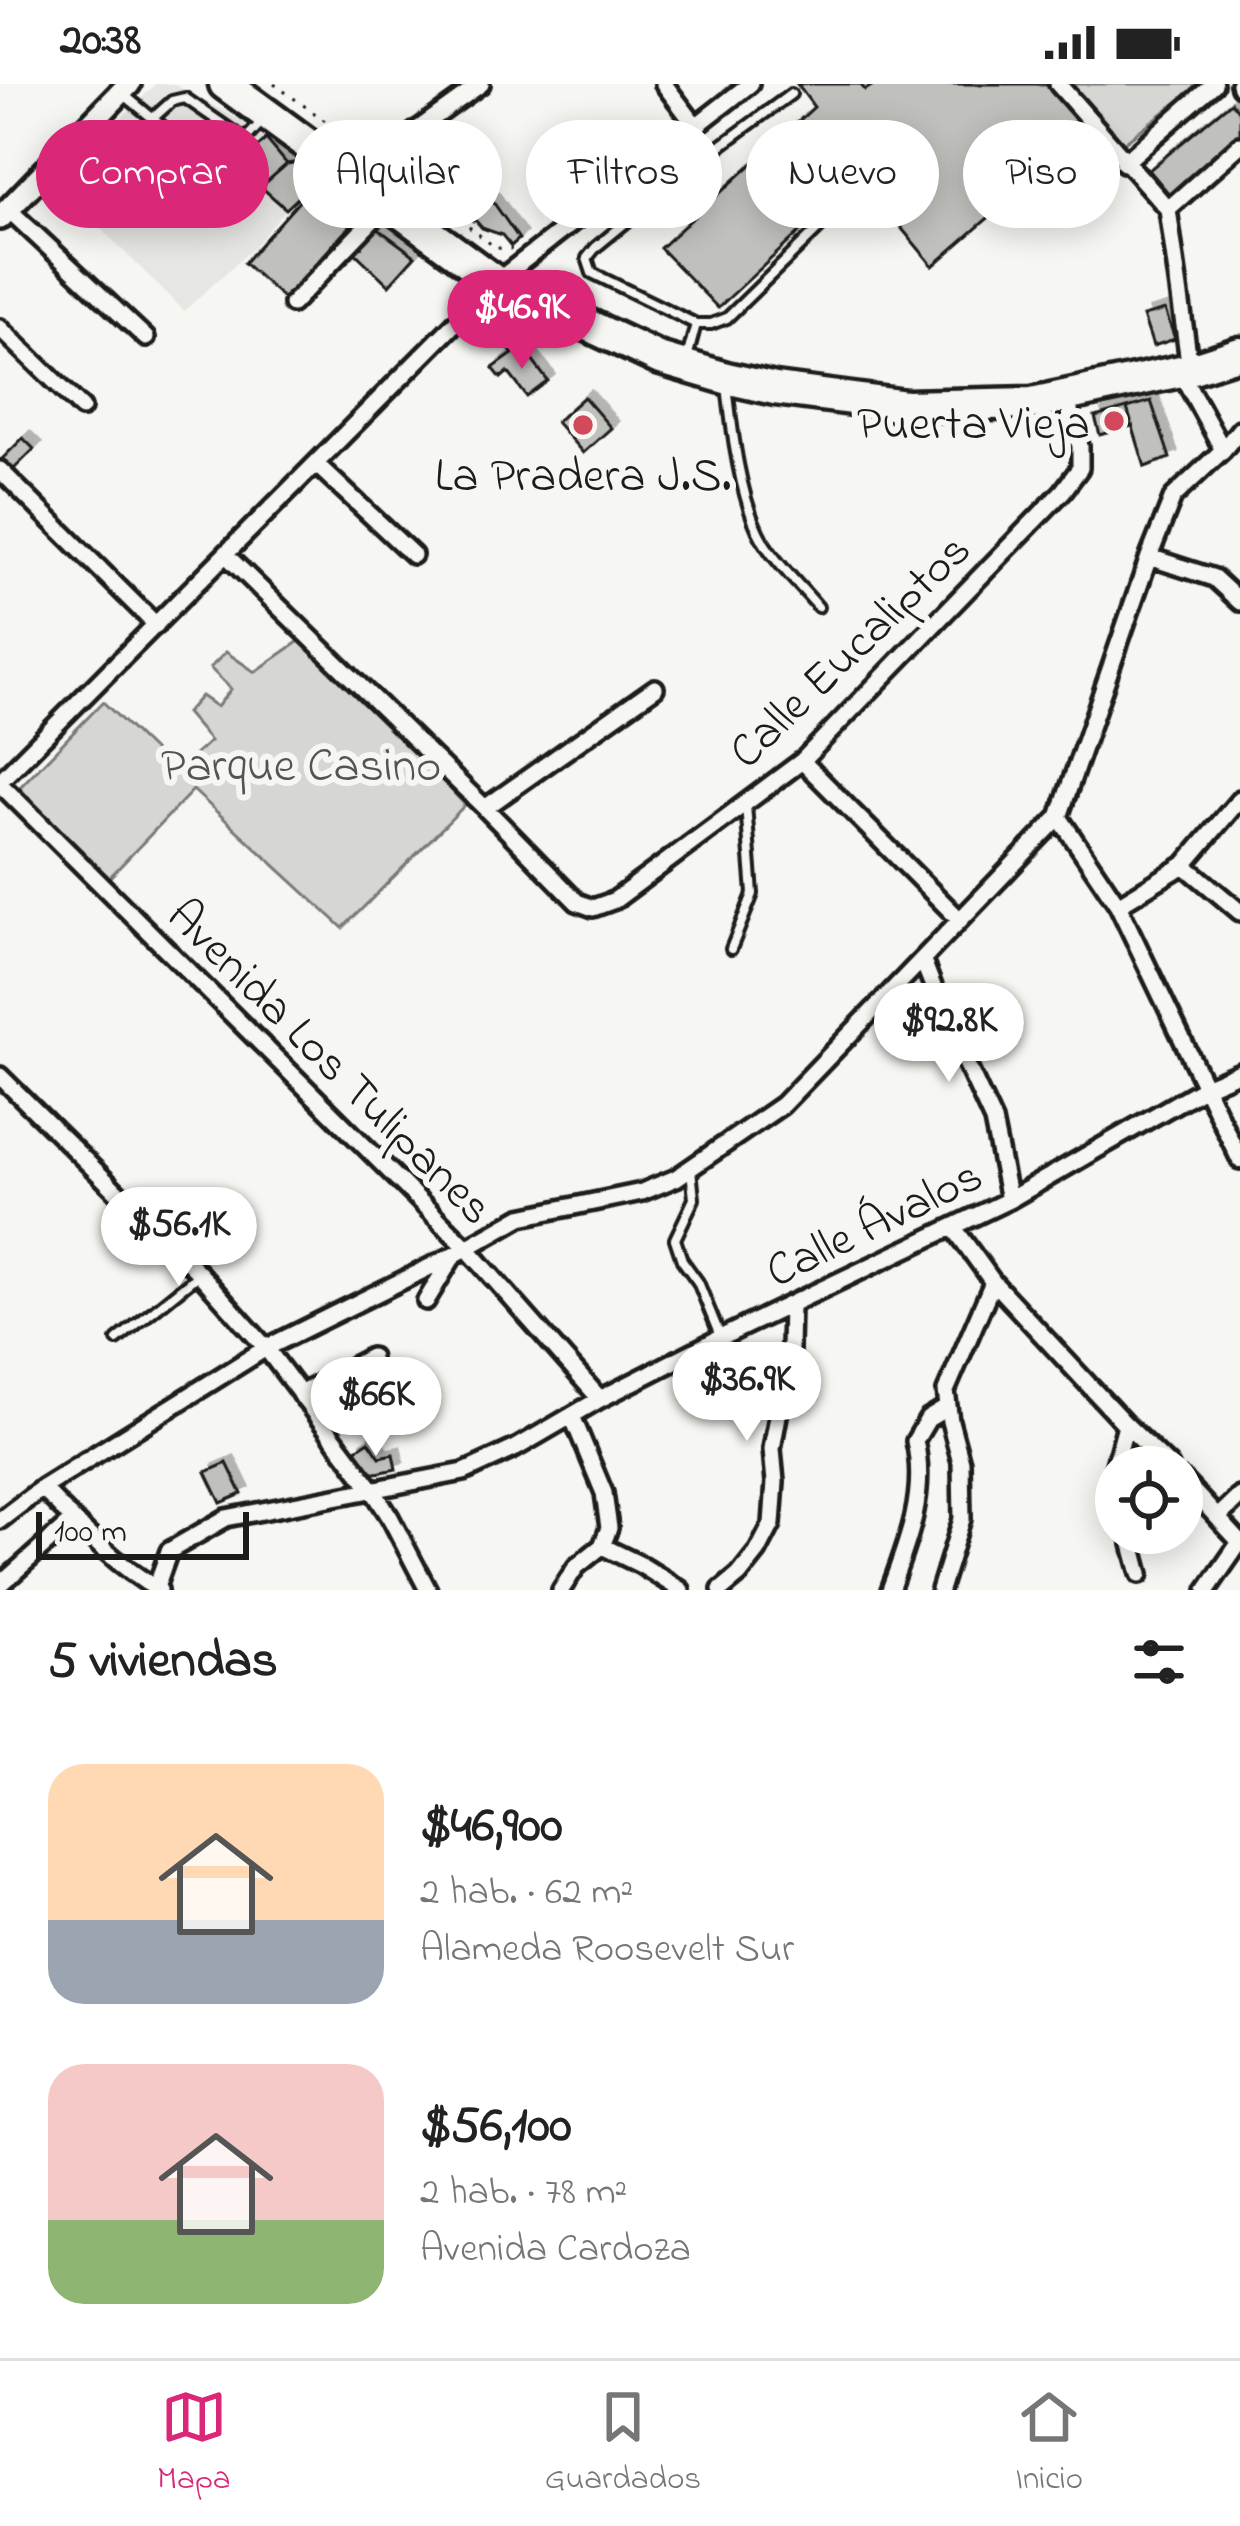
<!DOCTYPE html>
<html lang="es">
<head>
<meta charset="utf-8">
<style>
	body { margin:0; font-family:"Indie Flower",sans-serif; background:#f6f6f6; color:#222; height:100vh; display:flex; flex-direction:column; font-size:45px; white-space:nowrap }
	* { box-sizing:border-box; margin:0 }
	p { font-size:39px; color:#767676 }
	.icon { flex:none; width:66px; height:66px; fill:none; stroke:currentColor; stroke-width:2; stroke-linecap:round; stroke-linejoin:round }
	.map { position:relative; height:1506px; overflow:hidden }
	.panel { display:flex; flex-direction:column; background:#fff; flex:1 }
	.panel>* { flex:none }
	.guide { position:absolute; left:36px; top:36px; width:1170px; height:108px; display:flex; gap:24px }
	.buttons { position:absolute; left:1095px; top:1362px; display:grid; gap:24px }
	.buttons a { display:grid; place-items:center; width:108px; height:108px; border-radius:50%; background:#fff; box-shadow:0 6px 30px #0003; font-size:60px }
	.scale { position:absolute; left:36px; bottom:30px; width:213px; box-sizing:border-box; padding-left:12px; border:6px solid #1c1c1c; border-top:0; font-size:33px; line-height:42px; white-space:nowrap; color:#1c1c1c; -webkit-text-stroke:9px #f6f6f2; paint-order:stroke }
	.price { position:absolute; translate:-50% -102px; padding:0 27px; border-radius:42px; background:#fff; color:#222; font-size:39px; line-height:78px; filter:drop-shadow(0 3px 6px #0008) }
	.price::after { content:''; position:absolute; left:50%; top:72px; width:36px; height:27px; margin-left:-18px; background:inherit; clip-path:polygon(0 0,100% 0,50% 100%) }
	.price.on { background:#db2777; color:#fff }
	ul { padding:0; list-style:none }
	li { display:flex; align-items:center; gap:36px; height:300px; padding:0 48px }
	li span { display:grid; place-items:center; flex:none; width:336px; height:240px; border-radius:36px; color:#555 }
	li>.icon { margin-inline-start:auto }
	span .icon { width:144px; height:144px; fill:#fffc; stroke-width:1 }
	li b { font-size:51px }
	h2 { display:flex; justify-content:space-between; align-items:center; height:144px; padding:0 48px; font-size:51px }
	.chip { padding:0 42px; border-radius:54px; background:#fff; box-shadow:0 6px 30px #0003; font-size:42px; line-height:108px }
	.chip.on { background:#db2777; color:#fff }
	.status { display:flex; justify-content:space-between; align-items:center; height:84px; padding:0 60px; background:#fff; direction:ltr }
	.status svg { height:33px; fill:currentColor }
	.menu { display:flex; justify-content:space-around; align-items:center; height:168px; border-top:3px solid #e0e0e0; background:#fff; font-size:33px; color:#767676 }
	.menu a { display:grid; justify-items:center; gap:6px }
	.menu .on { color:#db2777 }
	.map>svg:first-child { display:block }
</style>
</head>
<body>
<div class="status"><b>20:38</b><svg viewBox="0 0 49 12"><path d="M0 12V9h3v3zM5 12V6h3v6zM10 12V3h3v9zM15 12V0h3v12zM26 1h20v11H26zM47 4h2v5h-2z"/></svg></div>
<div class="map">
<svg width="1240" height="1506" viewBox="0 0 1240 1506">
	<defs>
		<filter id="shadow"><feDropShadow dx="7" dy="-7" stdDeviation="0" flood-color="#0004"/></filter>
	</defs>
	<rect width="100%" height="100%" fill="#f6f6f2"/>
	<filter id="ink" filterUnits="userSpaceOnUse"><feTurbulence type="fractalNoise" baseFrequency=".00833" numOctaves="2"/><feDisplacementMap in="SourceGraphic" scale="24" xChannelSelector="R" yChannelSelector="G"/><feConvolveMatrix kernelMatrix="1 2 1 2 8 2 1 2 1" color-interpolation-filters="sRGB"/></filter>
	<g filter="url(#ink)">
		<path fill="#e6e6e2" d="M156,0H174L268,52L318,95L286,125L255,162L184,227L55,99Z"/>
		<path fill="#d6d6d2" stroke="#797977" stroke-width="3" d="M1067,0H1201L1118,63Z
			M308,551L465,721L343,844L193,706L107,796L21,710L20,703L103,618L175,688L210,657L186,629L201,612L217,623L231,605L210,584L226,568L255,588Z"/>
		<path fill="#c0c0bd" stroke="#1c1c1c" stroke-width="3" filter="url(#shadow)" d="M797,0H860L865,6L875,0H1048L1088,47L933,182L859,93L718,224L660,164L814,23Z
			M1231,18L1240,29V53L1170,111L1149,86Z
			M266,55L287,80L261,103L240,81Z
			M299,78L318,95L286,125L261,103L287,80Z
			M477,95L519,155L511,162L502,151L482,144L476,137H473L469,129H465L461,122L458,123L453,116L455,111Z
			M318,96L359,132L284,215L244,179Z
			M373,141L415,172L389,201L349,163Z
			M492,219L501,222L538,249L513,270L479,231Z
			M1165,226L1175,255L1153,262L1143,232Z
			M522,263L548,297L527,313L508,288L501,294L493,284Z
			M584,313L611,344L583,369L556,338Z
			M1151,317L1170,374L1145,383L1127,324Z
			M1127,324L1132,342L1100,351L1095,333Z
			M23,354L34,365L12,387L1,376Z
			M369,1357L380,1373L393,1370L396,1385L377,1389L371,1387L355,1366Z
			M227,1379L242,1410L221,1419L206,1388Z"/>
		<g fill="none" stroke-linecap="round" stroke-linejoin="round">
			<g stroke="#1c1c1c" stroke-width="16">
				<path id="lane" d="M122,9L203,76C230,80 245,53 264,36
					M791,10L707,72L596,163L587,174L592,189L696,240H711L727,234L850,114
					M152,35L172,17L185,14L244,55
					M688,48L707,72
					M687,274L696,240
					M727,301C732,347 740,417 763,457C777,481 801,502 818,523
					M731,865L753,810L746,721
					M691,1085L694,1115L675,1155L682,1176L698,1198L720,1252
					M117,1256L199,1190"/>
			</g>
			<g stroke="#1c1c1c" stroke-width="24">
				<path id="street" d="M664,0L695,41
					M1058,0L1168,125L1190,285
					M1239,0L1240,3
					M1124,79L1214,0
					M367,86L389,66L481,0
					M8,125L146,254
					M1168,125L1240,61
					M292,220L389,119
					M0,244L82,324
					M1180,287L1223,366
					M316,380L413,471
					M0,386L156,541
					M227,472L485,724L577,818L593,824L615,816L802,677L1063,407L1080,384V362L1066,313
					M1149,473L1214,494L1240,518
					M802,677L959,835
					M0,697L496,198L750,0
					M0,700L466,1163L600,1315
					M485,724L655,604
					M1059,733L1118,821L1240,1076
					M1184,781L1240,828
					M1118,821L1184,781L1240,715
					M923,877L947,938L993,1037L1009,1116
					M0,992L200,1190L266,1264L372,1405L390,1433L428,1506
					M954,1144L993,1198L1126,1341L1170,1383
					M426,1217L452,1174
					M300,1310L371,1273
					M572,1332L604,1409L609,1444L602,1462
					M1182,1395L1240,1458
					M42,1404C77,1440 115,1481 159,1506
					M1116,1405L1112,1392L1126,1341
					M1218,1433L1240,1412
					M0,1436L42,1404L266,1264L454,1171L521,1133L642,1108L676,1094L782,1021L1059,733L1149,473L1173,413L1223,366L1240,345
					M1129,1449L1140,1490
					M0,1501L73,1436
					M155,1506L169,1467L226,1434L464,1388L516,1364L600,1315L720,1254L1009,1116L1205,1003L1240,988
					M561,1506L576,1483L602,1462L641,1481L681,1506
					M721,1506L739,1491L758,1467L772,1440L775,1398L772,1365L790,1265L791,1220
					M890,1506C908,1458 927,1409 915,1357L928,1335L948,1323
					M940,1506L962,1435L961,1378L950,1337L946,1307L993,1198
					M1207,1506L1240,1458"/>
			</g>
			<g stroke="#1c1c1c" stroke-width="30">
				<path id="secondary" d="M0,134L129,0"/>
			</g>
			<g stroke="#1c1c1c" stroke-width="39">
				<path id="highway" d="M225,0L496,198L658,274L726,294L775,305L906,322L1032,319L1190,285L1240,269"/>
			</g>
			<path stroke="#1c1c1c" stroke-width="3" stroke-dasharray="3 9" stroke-linecap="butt" d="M274,0L353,57L373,59
				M393,84L496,164L512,165"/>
			<use href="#lane" stroke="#f6f6f2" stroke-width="8"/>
			<use href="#street" stroke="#f6f6f2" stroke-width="15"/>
			<use href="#secondary" stroke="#f6f6f2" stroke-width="21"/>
			<use href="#highway" stroke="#f6f6f2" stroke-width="30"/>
		</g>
	</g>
	<g fill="#d1495b" stroke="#f6f6f2" stroke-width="4.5">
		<circle cx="1114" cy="337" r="12"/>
		<circle cx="583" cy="341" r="12"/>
	</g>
	<g text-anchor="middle" stroke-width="12" stroke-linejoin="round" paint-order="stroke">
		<g font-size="48" fill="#1c1c1c" stroke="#f6f6f2" text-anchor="end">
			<text x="1090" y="354">Puerta Vieja</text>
			<text x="583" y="406" text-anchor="middle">La Pradera J.S.</text>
		</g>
		<g font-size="48" fill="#1c1c1c" stroke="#f6f6f2">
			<text transform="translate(848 565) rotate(-44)" y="17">Calle Eucaliptos</text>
			<text transform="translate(332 976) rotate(45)" y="17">Avenida Los Tulipanes</text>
			<text transform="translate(873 1137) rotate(-26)" y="17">Calle Ávalos</text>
		</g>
		<g font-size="48" fill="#545453" stroke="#f6f6f2">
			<text x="301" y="696">Parque Casino</text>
		</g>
	</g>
</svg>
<div class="buttons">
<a><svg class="icon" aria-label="locate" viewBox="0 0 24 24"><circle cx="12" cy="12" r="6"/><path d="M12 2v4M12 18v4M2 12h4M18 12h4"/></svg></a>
</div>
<div class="scale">100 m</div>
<b class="price on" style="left:522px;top:288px">$46.9K</b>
<b class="price" style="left:949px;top:1001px">$92.8K</b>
<b class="price" style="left:179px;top:1205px">$56.1K</b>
<b class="price" style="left:747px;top:1360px">$36.9K</b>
<b class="price" style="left:376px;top:1375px">$66K</b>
<div class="guide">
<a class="chip on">Comprar</a>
<a class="chip">Alquilar</a>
<a class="chip">Filtros</a>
<a class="chip">Nuevo</a>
<a class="chip">Piso</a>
</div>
</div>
<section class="panel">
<h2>5 viviendas<svg class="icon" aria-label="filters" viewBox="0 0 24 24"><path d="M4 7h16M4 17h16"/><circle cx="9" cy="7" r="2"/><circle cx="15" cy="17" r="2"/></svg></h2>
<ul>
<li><span style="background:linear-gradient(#ffd9b3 65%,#9aa5b1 0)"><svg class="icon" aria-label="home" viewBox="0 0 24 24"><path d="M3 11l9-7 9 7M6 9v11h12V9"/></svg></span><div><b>$46,900</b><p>2 hab. · 62 m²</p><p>Alameda Roosevelt Sur</p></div></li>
<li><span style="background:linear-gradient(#f6c9c9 65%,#8fb573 0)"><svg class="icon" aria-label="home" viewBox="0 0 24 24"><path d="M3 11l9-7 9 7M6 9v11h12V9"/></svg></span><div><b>$56,100</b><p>2 hab. · 78 m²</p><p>Avenida Cardoza</p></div></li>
</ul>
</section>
<nav class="menu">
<a class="on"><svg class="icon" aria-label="map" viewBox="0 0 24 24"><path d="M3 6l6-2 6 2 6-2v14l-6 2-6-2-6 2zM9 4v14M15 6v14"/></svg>Mapa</a>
<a><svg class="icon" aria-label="saved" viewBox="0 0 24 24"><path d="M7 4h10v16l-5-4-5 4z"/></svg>Guardados</a>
<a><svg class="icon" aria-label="home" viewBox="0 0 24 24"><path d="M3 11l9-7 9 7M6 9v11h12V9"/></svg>Inicio</a>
</nav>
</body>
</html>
